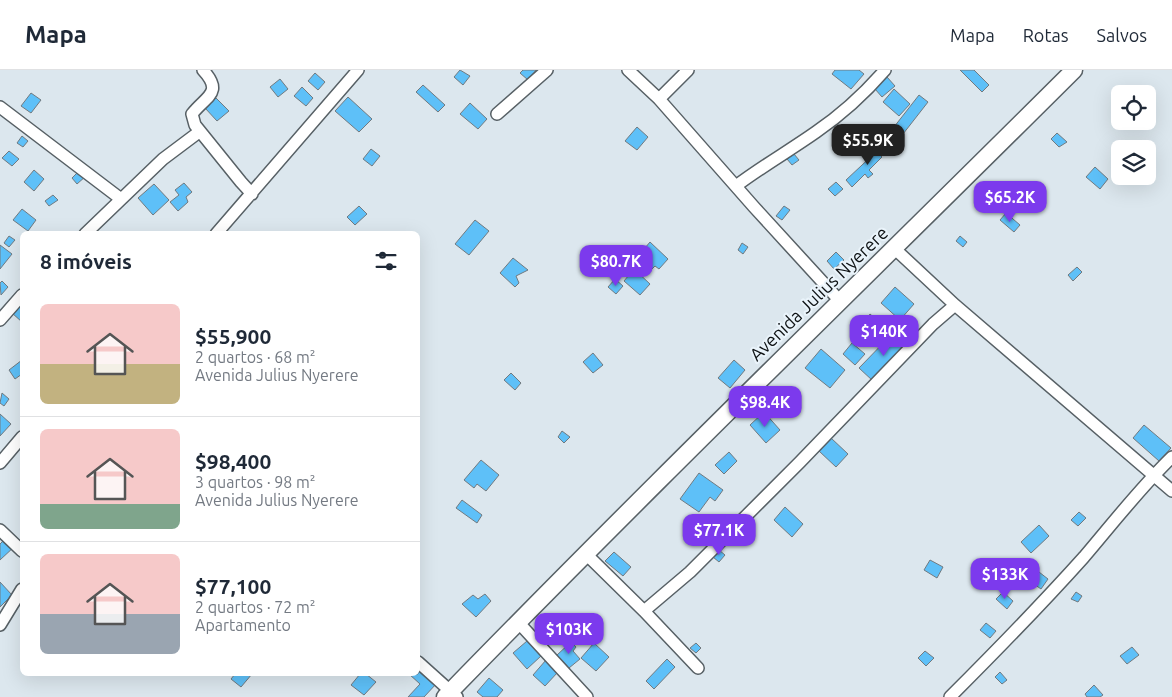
<!DOCTYPE html>
<html lang="pt">
<head>
<meta charset="utf-8">
<style>
	body { margin:0; font-family:Ubuntu,sans-serif; background:#f6f6f7; color:#1f2937; height:100vh; display:flex; flex-direction:column; font-size:19px; white-space:nowrap }
	* { box-sizing:border-box; margin:0 }
	p { font-size:16px; color:#747a83 }
	.icon { flex:none; width:28px; height:28px; fill:none; stroke:currentColor; stroke-width:2; stroke-linecap:round; stroke-linejoin:round }
	.map { position:relative; flex:1; overflow:hidden }
	.panel { position:absolute; left:20px; top:161px; width:400px; height:445px; display:flex; flex-direction:column; background:#fff; border-radius:8px; box-shadow:0 5px 20px #0002 }
	.panel>* { flex:none }
	.buttons { position:absolute; left:1111px; top:15px; display:grid; gap:10px }
	.buttons a { display:grid; place-items:center; width:45px; height:45px; border-radius:8px; background:#fff; box-shadow:0 5px 20px #0002; font-size:25px }
	.price { position:absolute; translate:-50% -42px; padding:0 11px; border-radius:10px; background:#7c3aed; color:#fff; font-size:16px; line-height:32px; filter:drop-shadow(0 1px 2px #0008) }
	.price::after { content:''; position:absolute; left:50%; top:30px; width:15px; height:11px; margin-left:-8px; background:inherit; clip-path:polygon(0 0,100% 0,50% 100%) }
	.price.current { background:#222; color:#fff }
	ul { padding:0; list-style:none }
	li { display:flex; align-items:center; gap:15px; height:125px; padding:0 20px }
	li+li { border-top:1px solid #e0e1e3 }
	li span { display:grid; place-items:center; flex:none; width:140px; height:100px; border-radius:8px; color:#555 }
	li>.icon { margin-inline-start:auto }
	span .icon { width:60px; height:60px; fill:#fffc; stroke-width:1 }
	li b { font-size:21px }
	h2 { display:flex; justify-content:space-between; align-items:center; height:60px; padding:0 20px; font-size:21px }
	header { display:flex; align-items:center; gap:30px; box-sizing:border-box; height:70px; padding:0 25px; background:#fff; border-bottom:1px solid #e0e1e3 }
	header strong { font-size:24px }
	nav { display:flex; gap:28px; margin-inline-start:auto; font-size:18px }
	.map>svg:first-child { display:block }
</style>
</head>
<body>
<header>
<strong>Mapa</strong>
<nav><a>Mapa</a><a>Rotas</a><a>Salvos</a></nav>
</header>
<div class="map">
<svg width="1172" height="627" viewBox="0 0 1172 627">
	<rect width="100%" height="100%" fill="#dce7ee"/>
	<path fill="#5ec0f8" stroke="#717a80" d="M460,0L470,6L463,15L454,7Z
		M523,0H536L528,10L520,3Z
		M835,0H859L864,4L851,19L832,4Z
		M960,0H974L989,15L982,22Z
		M315,3L325,12L318,20L308,11Z
		M887,7L895,16L882,27L875,19Z
		M280,9L288,19L278,27L270,17Z
		M423,15L445,35L438,42L416,22Z
		M302,17L313,28L306,36L294,26Z
		M894,19L910,34L899,46L883,32Z
		M31,23L41,30L31,43L21,36Z
		M919,25L928,32L903,64L894,57Z
		M348,27L372,49L359,62L335,41Z
		M216,28L229,41L217,51L205,38Z
		M470,33L487,49L478,59L460,44Z
		M637,57L648,67L637,80L625,71Z
		M1057,63L1067,72L1059,77L1051,69Z
		M22,66L28,71L23,77L17,73Z
		M890,69L894,73L880,85L882,87L869,100L873,104L868,108L865,104L852,117L846,110L877,81L879,82Z
		M371,79L380,86L372,96L363,89Z
		M9,81L19,89L12,96L2,88Z
		M794,84L799,90L792,95L787,89Z
		M1095,97L1108,109L1100,119L1086,107Z
		M34,100L44,109L34,121L24,112Z
		M80,100L86,106L77,114L72,108Z
		M836,112L843,119L835,126L828,119Z
		M184,113L192,122L186,127L188,132L178,141L170,132L179,125L175,120Z
		M154,114L169,130L153,145L138,128Z
		M53,125L58,130L49,136L45,131Z
		M359,136L367,144L355,155L347,147Z
		M784,136L790,140L782,150L776,146Z
		M22,139L36,150L28,161L13,150Z
		M1006,143L1020,155L1014,162L1000,150Z
		M475,150L489,161L469,185L455,174Z
		M9,166L15,170L9,177L4,173Z
		M960,166L967,172L963,177L956,171Z
		M650,172L668,189L659,199L655,196L652,199L639,188L635,192L634,191Z
		M742,173L748,177L743,184L738,180Z
		M0,175L12,184L0,199Z
		M836,182L844,190L834,199L827,191Z
		M513,188L528,200L516,206L519,213L515,217L500,203Z
		M1077,197L1082,202L1073,211L1068,205Z
		M634,199L650,214L640,225L624,211Z
		M615,209L623,216L616,224L608,217Z
		M2,211L8,217L1,225L0,213Z
		M895,217L914,234L900,250L881,233Z
		M22,231V252L12,243Z
		M870,244L885,257L879,265L864,252Z
		M894,262L908,276L873,311L859,298Z
		M852,273L865,284L855,295L843,284Z
		M821,279L845,300L830,318L805,298Z
		M593,283L603,295L593,303L583,292Z
		M22,290V304L15,309L9,300Z
		M734,290L745,300L730,318L718,308Z
		M511,303L521,313L515,320L504,310Z
		M2,323L9,329L4,336L0,333Z
		M764,342L780,360L766,373L750,355Z
		M0,344L11,354L0,366Z
		M1144,355L1171,378L1159,391L1133,368Z
		M562,361L570,367L564,373L558,367Z
		M831,368L848,384L836,397L819,381Z
		M729,382L737,391L724,404L715,395Z
		M481,390L499,405L486,421L477,414L474,418L464,410Z
		M699,403L723,420L715,431L710,427L699,442L680,429Z
		M462,430L482,445L477,453L456,438Z
		M785,437L803,454L792,467L774,450Z
		M1079,442L1086,448L1078,456L1071,450Z
		M1039,455L1049,466L1031,483L1021,472Z
		M7,467L15,476L0,490V474Z
		M719,480L725,485L719,492L713,487Z
		M614,482L631,497L623,506L605,491Z
		M930,490L943,497L937,508L924,500Z
		M1039,502L1048,509L1041,519L1031,512Z
		M0,512L12,525L0,537Z
		M1003,522L1013,531L1007,539L996,529Z
		M1076,522L1082,526L1078,532L1071,529Z
		M485,524L491,531L476,547L462,534L473,525L478,529Z
		M551,549L560,559L550,568L541,558Z
		M986,553L996,561L990,568L980,560Z
		M527,571L541,586L527,599L513,583Z
		M571,572L576,577L573,581L580,589L569,598L557,585Z
		M594,573L609,587L596,601L581,588Z
		M696,573L701,578L696,583L690,578Z
		M1132,577L1139,585L1127,594L1120,586Z
		M925,581L934,588L926,596L918,588Z
		M667,589L675,597L654,619L646,611Z
		M546,590L558,602L545,616L533,605Z
		M418,595L437,613L424,627H408L420,614L409,604H418Z
		M1000,602L1007,610L1002,614L995,607Z
		M235,604H252L241,617L231,609Z
		M360,604H366L376,612L364,625L351,615Z
		M489,608L503,620L497,627H483L477,622Z
		M1094,615L1103,625L1100,627H1087L1085,624Z"/>
	<g fill="none" stroke-linecap="round" stroke-linejoin="round">
		<g stroke="#576065" stroke-width="14">
			<path id="street" d="M203,0C224,23 206,26 192,44L195,55L241,112L252,124
				M628,0L659,29L754,137L840,231
				M659,29L688,0
				M0,37L121,129
				M497,44L547,0
				M736,116C761,97 789,81 816,62C841,45 865,23 885,0
				M85,164L163,89L199,62
				M216,164L358,0
				M895,179L955,235L1172,421
				M0,250L22,225
				M0,393L22,367
				M0,460L22,481
				M585,483L644,541L690,502L800,392L933,254L955,235
				M644,541L698,598
				M518,552L587,627
				M0,555L22,519
				M418,592L457,627
				M950,627C996,581 1041,535 1084,487C1113,453 1140,418 1172,387"/>
		</g>
		<g stroke="#576065" stroke-width="19">
			<path id="secondary" d="M445,627C651,415 864,209 1074,0"/>
		</g>
		<use href="#street" stroke="#fff" stroke-width="11"/>
		<use href="#secondary" stroke="#fff" stroke-width="16"/>
	</g>
	<g text-anchor="middle" stroke-width="4" stroke-linejoin="round" paint-order="stroke">
		<g font-size="18" fill="#0e1214" stroke="#eaf4fb">
			<text transform="translate(819 224) rotate(-44)" y="6">Avenida Julius Nyerere</text>
		</g>
	</g>
</svg>
<div class="buttons">
<a><svg class="icon" aria-label="locate" viewBox="0 0 24 24"><circle cx="12" cy="12" r="6"/><path d="M12 2v4M12 18v4M2 12h4M18 12h4"/></svg></a>
<a><svg class="icon" aria-label="layers" viewBox="0 0 24 24"><path d="M12 4l9 5-9 5-9-5zM3 14l9 5 9-5"/></svg></a>
</div>
<b class="price current" style="left:868px;top:96px">$55.9K</b>
<b class="price" style="left:1010px;top:153px">$65.2K</b>
<b class="price" style="left:616px;top:217px">$80.7K</b>
<b class="price" style="left:884px;top:287px">$140K</b>
<b class="price" style="left:765px;top:358px">$98.4K</b>
<b class="price" style="left:719px;top:486px">$77.1K</b>
<b class="price" style="left:1005px;top:530px">$133K</b>
<b class="price" style="left:569px;top:585px">$103K</b>
<section class="panel">
<h2>8 imóveis<svg class="icon" aria-label="filters" viewBox="0 0 24 24"><path d="M4 7h16M4 17h16"/><circle cx="9" cy="7" r="2"/><circle cx="15" cy="17" r="2"/></svg></h2>
<ul>
<li><span style="background:linear-gradient(#f6c9c9 60%,#c2b280 0)"><svg class="icon" aria-label="home" viewBox="0 0 24 24"><path d="M3 11l9-7 9 7M6 9v11h12V9"/></svg></span><div><b>$55,900</b><p>2 quartos · 68 m²</p><p>Avenida Julius Nyerere</p></div></li>
<li><span style="background:linear-gradient(#f6c9c9 75%,#7fa58c 0)"><svg class="icon" aria-label="home" viewBox="0 0 24 24"><path d="M3 11l9-7 9 7M6 9v11h12V9"/></svg></span><div><b>$98,400</b><p>3 quartos · 98 m²</p><p>Avenida Julius Nyerere</p></div></li>
<li><span style="background:linear-gradient(#f6c9c9 60%,#9aa5b1 0)"><svg class="icon" aria-label="home" viewBox="0 0 24 24"><path d="M3 11l9-7 9 7M6 9v11h12V9"/></svg></span><div><b>$77,100</b><p>2 quartos · 72 m²</p><p>Apartamento</p></div></li>
</ul>
</section>
</div>
</body>
</html>
